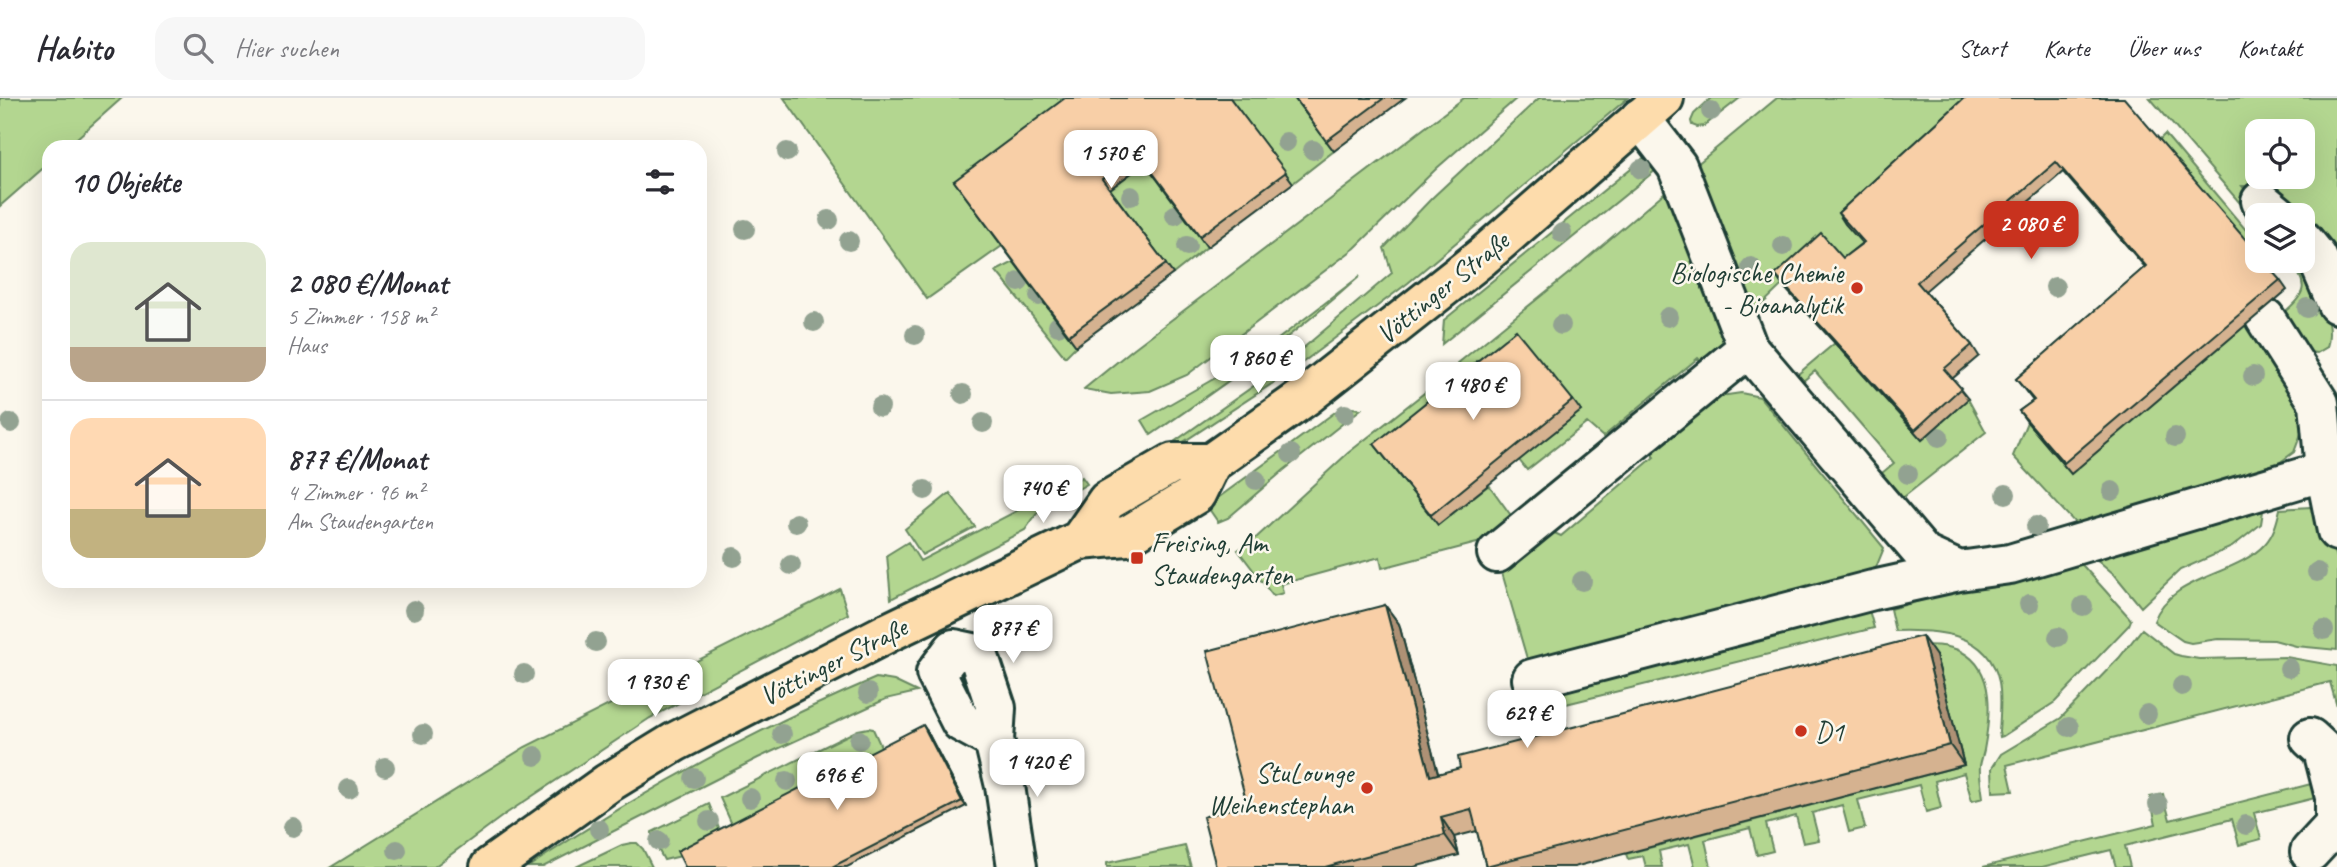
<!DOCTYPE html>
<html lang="de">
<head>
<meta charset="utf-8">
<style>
	body { margin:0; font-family:Caveat,sans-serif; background:#f7f7f7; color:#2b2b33; height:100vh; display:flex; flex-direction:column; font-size:26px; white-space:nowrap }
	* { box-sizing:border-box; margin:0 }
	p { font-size:23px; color:#7c7c81 }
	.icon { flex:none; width:38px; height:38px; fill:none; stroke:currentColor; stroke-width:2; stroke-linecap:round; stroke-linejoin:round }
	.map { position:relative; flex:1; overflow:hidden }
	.details { position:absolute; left:42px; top:42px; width:665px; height:448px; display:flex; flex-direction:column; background:#fff; border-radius:21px; box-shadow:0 7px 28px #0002 }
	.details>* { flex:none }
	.fabs { position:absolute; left:2245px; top:21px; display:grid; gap:14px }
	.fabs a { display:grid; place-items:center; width:70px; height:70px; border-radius:14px; background:#fff; box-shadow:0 7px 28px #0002; font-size:35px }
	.price { position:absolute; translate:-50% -60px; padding:0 16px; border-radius:14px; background:#fff; color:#222; font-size:23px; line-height:46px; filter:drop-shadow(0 2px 4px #0008) }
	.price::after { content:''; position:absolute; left:50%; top:42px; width:21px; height:16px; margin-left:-10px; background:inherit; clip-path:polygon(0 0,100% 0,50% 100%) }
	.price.on { background:#c8321e; color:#fff }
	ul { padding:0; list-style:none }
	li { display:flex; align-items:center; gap:21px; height:175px; padding:0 28px }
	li+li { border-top:2px solid #e1e1e2 }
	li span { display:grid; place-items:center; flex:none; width:196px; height:140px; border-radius:21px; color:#555 }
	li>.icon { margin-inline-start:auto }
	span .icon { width:84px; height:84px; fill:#fffc; stroke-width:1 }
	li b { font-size:30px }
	h2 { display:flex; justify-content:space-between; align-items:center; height:84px; padding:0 28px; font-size:30px }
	header { display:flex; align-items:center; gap:42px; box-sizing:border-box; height:98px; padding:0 35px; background:#fff; border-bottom:2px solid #e1e1e2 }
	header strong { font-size:33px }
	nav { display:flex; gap:38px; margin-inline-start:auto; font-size:24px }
	.search { width:490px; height:63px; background:#f7f7f7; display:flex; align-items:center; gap:18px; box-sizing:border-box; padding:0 24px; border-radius:21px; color:#7c7c81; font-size:26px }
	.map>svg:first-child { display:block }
</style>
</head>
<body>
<header>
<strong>Habito</strong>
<div class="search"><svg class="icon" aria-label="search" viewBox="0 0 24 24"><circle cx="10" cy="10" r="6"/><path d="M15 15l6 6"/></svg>Hier suchen</div>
<nav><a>Start</a><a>Karte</a><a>Über uns</a><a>Kontakt</a></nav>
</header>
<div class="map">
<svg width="2337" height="769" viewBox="0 0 2337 769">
	<rect width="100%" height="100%" fill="#fbf7ec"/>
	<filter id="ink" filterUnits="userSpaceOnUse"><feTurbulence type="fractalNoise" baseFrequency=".0143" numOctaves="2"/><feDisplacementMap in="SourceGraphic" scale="14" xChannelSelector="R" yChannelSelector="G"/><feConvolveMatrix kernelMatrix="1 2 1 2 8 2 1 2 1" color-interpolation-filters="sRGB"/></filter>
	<g filter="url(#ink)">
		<path fill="#b3d690" stroke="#698a62" stroke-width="2" fill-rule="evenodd" d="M0,0H122L67,49H49V65L0,108Z
			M784,0H1087L1002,148L927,201Z
			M1230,0H1294L1334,53L1293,85Z
			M1464,0H1517L1437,70L1355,150L1187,277L1150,293L1111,296L1084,291L1133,251Z
			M1539,0H1628L1408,185L1290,274L1165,356L1164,351L1282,268L1392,175L1384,150L1432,100Z
			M1711,0H1740L1704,28L1697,29L1692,27L1691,23L1694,16Z
			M1777,0H1980L1845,125L1871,154L1782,187L1750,218L1696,67Z
			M2150,0H2337V154L2334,147L2297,106L2260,88H2242L2264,117L2257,125ZM2258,33H2303V79H2258Z
			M2165,36L2257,145V158L2159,42Z
			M1646,58L1657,71L1442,246L1444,222Z
			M1145,65L1207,149L1173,176L1110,91Z
			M1665,94L1732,243L1704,265L1698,260L1603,339L1587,325L1527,372L1519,362L1473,282L1458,265L1578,168Z
			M2289,163H2301C2313,188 2336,221 2327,249L2317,255L2309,254L2283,215C2306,197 2310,186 2289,163Z
			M1014,164L1076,248L1065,259L996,173Z
			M1360,178C1295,237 1224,287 1151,337L1142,322L1264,252Z
			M2245,227L2291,287L2300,305L2302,333L2294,354L2271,371L2119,417L2076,426L2013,358L2027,324L2071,375Z
			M1835,245L1922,342L1968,301L1986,334L1900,402L1876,380L1894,365L1815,273L1796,289L1791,282Z
			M1428,292L1441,309L1438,427L1489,387L1515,423L1492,441L1382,470L1380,459L1281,486L1283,495L1273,498L1238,452L1257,439L1348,355Z
			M1741,295L1760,299L1884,450L1873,477L1528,564L1500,468L1548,432L1561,438L1654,359L1646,347L1714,299Z
			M1342,309L1361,311L1284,372L1228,420L1218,424L1207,408Z
			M1082,379L1087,386L1038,414L1025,432L891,501L887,457L908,444L920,463Z
			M950,395L975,429L922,457L905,431Z
			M2310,409L2321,416L2337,463V552L2296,548L2274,542L2218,541L2191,545L2183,543L2154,523C2170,478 2236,478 2265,446C2274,436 2277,424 2280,411Z
			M2263,413L2261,426L2232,449L2180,472L2141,509L2115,477L2094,459Z
			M2076,460L2128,518L2131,522L2129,527L2055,604L2003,638L2000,639L1999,634C2000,618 2002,600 1999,584C1989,533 1936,532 1895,533L1890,511Z
			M840,491L848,516L650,620L504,717L434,769H331L525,649Z
			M1869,512L1874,530L1562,607L1566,622L1545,627L1536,595Z
			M2142,531L2174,556L2181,558L2199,561L2286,559L2337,568V609L2330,584L2007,667L2013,693L1993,694L1992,670L2001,656L2061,620L2119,560Z
			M1898,548C1918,548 1943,544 1962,554C1996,572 1990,620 1984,652C1983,657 1981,662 1980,668C1979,678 1982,690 1983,700L1972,703L1964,675L1935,683L1941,710L1926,714L1919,687L1858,702L1865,730L1849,734L1842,707L1812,715L1819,742L1803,745L1796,718L1766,726L1773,753L1757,757L1750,730L1705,742L1711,769H1695L1689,746L1659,753L1662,769H1646L1643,758L1628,761L1626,756L1964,667Z
			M876,580L894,583L917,594L886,601L758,660L543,769H528C638,695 754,632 876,580Z
			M868,630L873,631L884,655L734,731L720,700L858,632Z
			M2311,686L2315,700L2254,715L2261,741L2239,747L2232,721L2125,748L2130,769H2116L2111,752L2042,769H1983L2156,726L2150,699L2163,696L2170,722Z
			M709,706L722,738L681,758L664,762L652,740V734Z
			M631,745H637L643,751L652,769H576L622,747Z
			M1185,748L1191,769H1107V765Z"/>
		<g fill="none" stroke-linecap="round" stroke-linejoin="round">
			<g stroke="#1f3d34" stroke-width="44">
				<path id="minor" d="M1640,20L1677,68L1748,250L1924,457L1959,473L2010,466L2325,373
					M2261,103L2278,117
					M2303,142L2317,159L2337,206
					M2265,220L2319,305L2325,373L2337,433
					M1497,455L1748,250
					M954,551L978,556L996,610L994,642L1005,688L1017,769
					M954,551L936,575L961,624L994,642
					M1532,581L1873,492L1959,473
					M2310,754L2335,727V699L2323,652L2310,640"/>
			</g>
			<g stroke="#1f3d34" stroke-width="44">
				<path id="major" d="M1080,442L1107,403L1173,365H1211
					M490,769L608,685L675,644L889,534L1080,442L1127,438L1196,396L1211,365L1306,298L1482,159L1664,0"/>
			</g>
			<use href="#minor" stroke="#fbf7ec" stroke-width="38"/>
			<use href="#major" stroke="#fddcac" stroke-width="38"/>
		</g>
		<g fill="#92a291">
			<circle cx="1711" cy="13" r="10"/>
			<circle cx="1286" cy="44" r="10"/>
			<circle cx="1313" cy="52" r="10"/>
			<circle cx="787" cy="54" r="10"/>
			<circle cx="1641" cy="71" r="10"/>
			<circle cx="1131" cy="98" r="10"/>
			<circle cx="1175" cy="117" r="10"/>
			<circle cx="829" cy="122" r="10"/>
			<circle cx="745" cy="131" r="10"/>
			<circle cx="1562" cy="135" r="10"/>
			<circle cx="849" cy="143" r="10"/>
			<circle cx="1187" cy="148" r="10"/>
			<circle cx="1783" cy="148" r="10"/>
			<circle cx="1751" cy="169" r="10"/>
			<circle cx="1019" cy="184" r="10"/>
			<circle cx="2055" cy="189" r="10"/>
			<circle cx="1039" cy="198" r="10"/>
			<circle cx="2307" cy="210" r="10"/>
			<circle cx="1668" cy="219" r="10"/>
			<circle cx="814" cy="224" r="10"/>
			<circle cx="1561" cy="227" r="10"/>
			<circle cx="1058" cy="228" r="10"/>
			<circle cx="915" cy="237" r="10"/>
			<circle cx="2253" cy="278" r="10"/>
			<circle cx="963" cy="296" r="10"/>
			<circle cx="880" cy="309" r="10"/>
			<circle cx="1345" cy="316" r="10"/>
			<circle cx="11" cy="325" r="10"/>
			<circle cx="983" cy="325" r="10"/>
			<circle cx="1939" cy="339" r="10"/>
			<circle cx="2175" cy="339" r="10"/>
			<circle cx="1291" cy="356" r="10"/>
			<circle cx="1908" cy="376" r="10"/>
			<circle cx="1256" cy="382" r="10"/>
			<circle cx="925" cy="392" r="10"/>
			<circle cx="2112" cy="393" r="10"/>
			<circle cx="2006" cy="396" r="10"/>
			<circle cx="796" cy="425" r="10"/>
			<circle cx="2036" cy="428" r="10"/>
			<circle cx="734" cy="459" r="10"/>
			<circle cx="791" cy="467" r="10"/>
			<circle cx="2317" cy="474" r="10"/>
			<circle cx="1582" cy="483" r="10"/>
			<circle cx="2029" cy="506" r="10"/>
			<circle cx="2083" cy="508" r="10"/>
			<circle cx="414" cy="512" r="10"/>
			<circle cx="2324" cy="532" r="10"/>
			<circle cx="2058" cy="539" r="10"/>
			<circle cx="596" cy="544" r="10"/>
			<circle cx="2289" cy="570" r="10"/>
			<circle cx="524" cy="576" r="10"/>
			<circle cx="2182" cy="588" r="10"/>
			<circle cx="868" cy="595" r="10"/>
			<circle cx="2147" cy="616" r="10"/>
			<circle cx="2069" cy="629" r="10"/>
			<circle cx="423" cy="636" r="10"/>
			<circle cx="782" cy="636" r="10"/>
			<circle cx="859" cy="642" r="10"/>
			<circle cx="535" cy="658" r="10"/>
			<circle cx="821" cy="667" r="10"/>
			<circle cx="385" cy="669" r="10"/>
			<circle cx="694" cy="680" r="10"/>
			<circle cx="787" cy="683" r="10"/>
			<circle cx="349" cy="691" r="10"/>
			<circle cx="750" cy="700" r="10"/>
			<circle cx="2158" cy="706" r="10"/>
			<circle cx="709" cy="723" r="10"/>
			<circle cx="2246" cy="727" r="10"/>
			<circle cx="293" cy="729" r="10"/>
			<circle cx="599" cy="731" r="10"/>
			<circle cx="659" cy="743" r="10"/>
			<circle cx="397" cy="752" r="10"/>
		</g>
		<path fill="#d5b290" stroke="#1f3d34" stroke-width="2" d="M1230,0L1293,85L1207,149L1145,65L1110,91L1173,176L1076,248L954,83Z
			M1294,0H1405L1334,53Z
			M1964,0L2280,182L2287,192L2071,376L2027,324L2019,313L2033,303L2016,281L2145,169L2063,74L1925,193L1972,247L1979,258L1952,281L1968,301L1922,342L1782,187L1775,177L1843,160L1862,145L1845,126L1838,115Z
			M1573,302L1581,313L1438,427L1374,346Z
			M1385,507L1399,526L1438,676L1936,558L1964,667L1574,769H1486L1477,733L1454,739L1459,757L1414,769H1216L1247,706Z
			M927,633L966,708L847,769H685Z"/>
		<path fill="#ae9175" stroke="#1f3d34" stroke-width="2" d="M1385,507L1399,526L1444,698L1430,678Z
			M1922,538L1936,558L1964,667L1950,647Z
			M923,627L927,633L966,708L962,703Z
			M1441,719L1454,739L1459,757L1445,737Z"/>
		<path fill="#f8cfa7" stroke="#1f3d34" stroke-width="2" d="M1065,0H1230L1286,74L1200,138L1138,55L1102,81L1166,166L1069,237L954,83Z
			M1295,0H1384L1326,43Z
			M1964,0H2124L2258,156V163H2263L2280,182L2064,365L2019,313L2034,302L2016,281L2146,168L2056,64L1917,184L1972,247L1944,271L1961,290L1915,332L1775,177L1821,135L1843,160L1864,144L1838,115Z
			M1516,232L1573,302L1431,417L1374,346Z
			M1385,507L1430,678L1460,670L1458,659L1922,538L1950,647L1486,768L1471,711L1441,719L1445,737L1325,769H1216L1203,719L1247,706L1207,553Z
			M923,627L962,703L832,769H685L677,753Z"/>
	</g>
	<g fill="#c8321e" stroke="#fbf7ec" stroke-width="2.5">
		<circle cx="1857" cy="190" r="7"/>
		<rect x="1130" y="453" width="14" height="14" rx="3.5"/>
		<circle cx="1801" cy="633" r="7"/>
		<circle cx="1367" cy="690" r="7"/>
	</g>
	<g text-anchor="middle" stroke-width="5" stroke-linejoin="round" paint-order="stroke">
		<g font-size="28" fill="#1f3d34" stroke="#fbf7ec" text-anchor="end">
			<text x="1843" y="184">Biologische Chemie<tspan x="1843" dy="32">- Bioanalytik</tspan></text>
			<text x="1151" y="454" text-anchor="start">Freising, Am<tspan x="1151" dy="32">Staudengarten</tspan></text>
			<text x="1815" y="643" text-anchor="start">D1</text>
			<text x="1353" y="684">StuLounge<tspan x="1353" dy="32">Weihenstephan</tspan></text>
		</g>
		<g font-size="28" fill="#1f3d34" stroke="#fbf7ec">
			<text transform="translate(1442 189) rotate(-39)" y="10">Vöttinger Straße</text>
			<text transform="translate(833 563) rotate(-27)" y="10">Vöttinger Straße</text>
		</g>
	</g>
</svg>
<div class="fabs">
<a><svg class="icon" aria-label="locate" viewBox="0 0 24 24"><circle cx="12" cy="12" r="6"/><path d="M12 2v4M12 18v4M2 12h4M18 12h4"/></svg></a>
<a><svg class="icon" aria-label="layers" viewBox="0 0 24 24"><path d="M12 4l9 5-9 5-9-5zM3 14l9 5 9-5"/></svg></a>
</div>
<b class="price" style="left:1111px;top:92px">1 570 €</b>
<b class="price on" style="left:2031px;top:163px">2 080 €</b>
<b class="price" style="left:1258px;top:297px">1 860 €</b>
<b class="price" style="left:1473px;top:324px">1 480 €</b>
<b class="price" style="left:1043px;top:427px">740 €</b>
<b class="price" style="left:1013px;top:567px">877 €</b>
<b class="price" style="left:655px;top:621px">1 930 €</b>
<b class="price" style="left:1527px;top:652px">629 €</b>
<b class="price" style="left:1037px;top:701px">1 420 €</b>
<b class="price" style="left:837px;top:714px">696 €</b>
<section class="details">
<h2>10 Objekte<svg class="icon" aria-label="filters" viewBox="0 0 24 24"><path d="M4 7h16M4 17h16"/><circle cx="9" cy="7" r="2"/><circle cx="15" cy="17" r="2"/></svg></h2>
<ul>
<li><span style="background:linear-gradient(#dfe7d0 75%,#b9a48a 0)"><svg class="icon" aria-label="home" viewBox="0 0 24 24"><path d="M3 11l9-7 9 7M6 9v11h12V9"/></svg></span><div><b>2 080 €/Monat</b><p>5 Zimmer · 158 m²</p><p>Haus</p></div></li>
<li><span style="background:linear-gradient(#ffd9b3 65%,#c2b280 0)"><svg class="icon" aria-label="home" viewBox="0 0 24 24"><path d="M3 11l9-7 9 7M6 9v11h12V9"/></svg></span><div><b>877 €/Monat</b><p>4 Zimmer · 96 m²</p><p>Am Staudengarten</p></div></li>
</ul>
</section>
</div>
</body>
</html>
